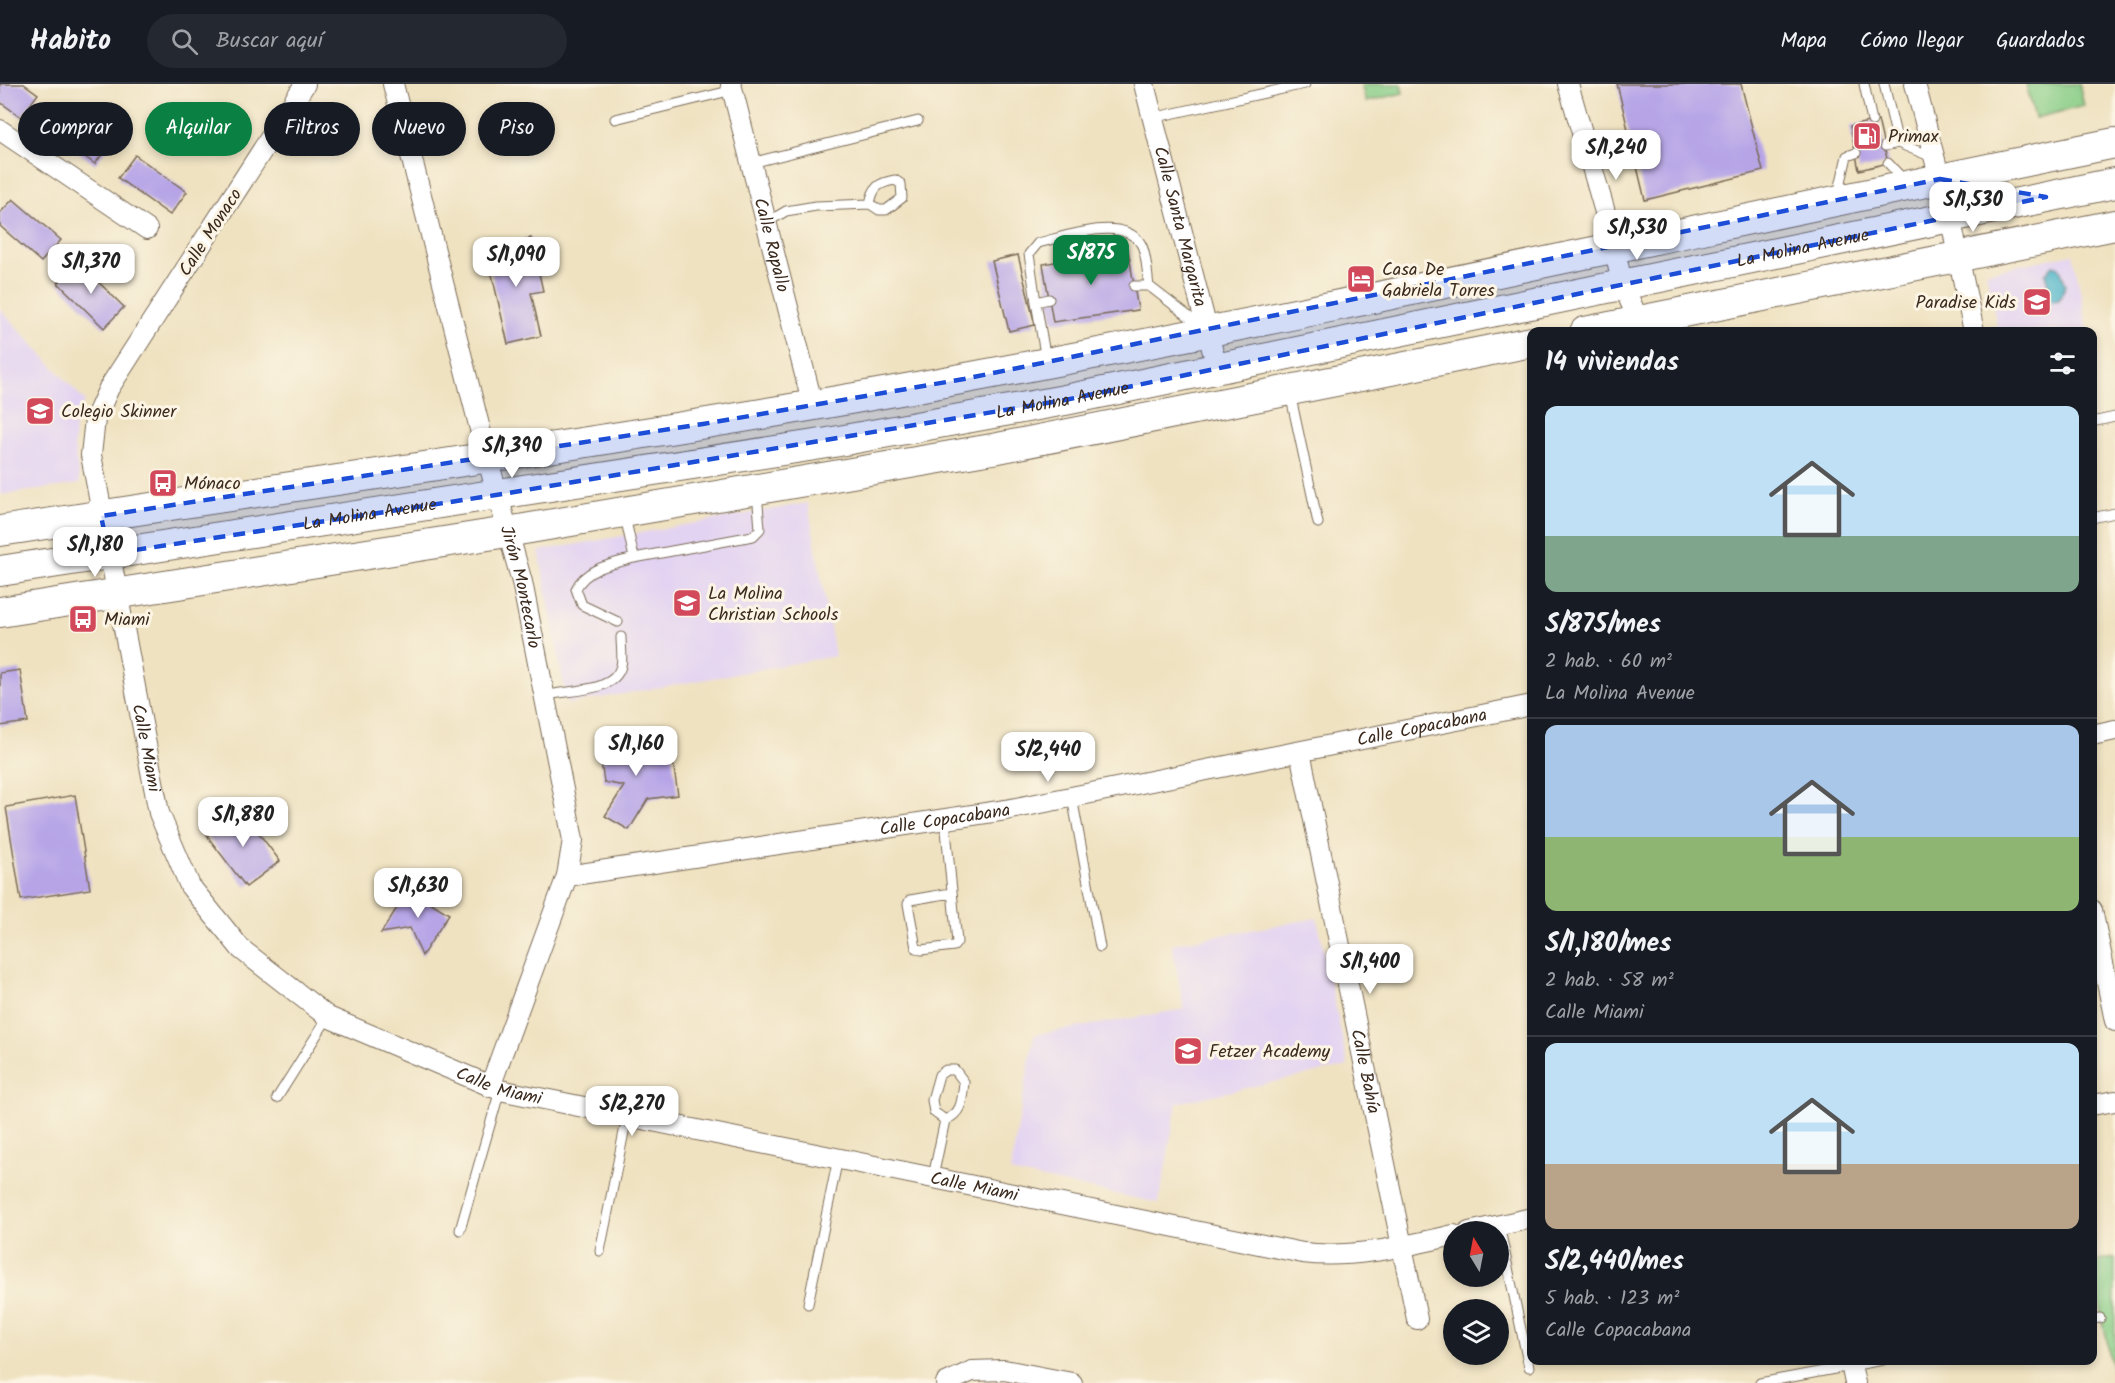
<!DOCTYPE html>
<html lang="es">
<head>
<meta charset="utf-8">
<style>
	body { margin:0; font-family:Kalam,sans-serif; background:#242831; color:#f1f3f6; height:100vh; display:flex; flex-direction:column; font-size:22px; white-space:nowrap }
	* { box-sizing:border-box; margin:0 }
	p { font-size:20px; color:#9ea1a6 }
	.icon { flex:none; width:33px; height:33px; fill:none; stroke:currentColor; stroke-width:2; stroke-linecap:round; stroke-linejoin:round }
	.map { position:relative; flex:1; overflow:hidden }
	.sheet { position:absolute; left:1527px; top:243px; width:570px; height:1038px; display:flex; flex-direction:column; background:#171b24; border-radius:12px; box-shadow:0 3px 9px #0003 }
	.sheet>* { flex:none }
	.top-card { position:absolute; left:18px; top:18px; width:570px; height:54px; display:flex; gap:12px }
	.needle { width:39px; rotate:350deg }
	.tools { position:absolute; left:1443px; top:1137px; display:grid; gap:12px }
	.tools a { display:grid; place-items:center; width:66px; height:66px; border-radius:50%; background:#171b24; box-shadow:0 3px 9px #0003; font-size:30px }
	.price { position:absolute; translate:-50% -51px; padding:0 14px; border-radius:12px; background:#fff; color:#222; font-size:20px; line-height:39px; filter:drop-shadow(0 2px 3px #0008) }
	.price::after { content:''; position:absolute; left:50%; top:36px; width:18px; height:14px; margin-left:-9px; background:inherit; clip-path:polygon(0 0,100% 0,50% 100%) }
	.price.current { background:#0b8043; color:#fff }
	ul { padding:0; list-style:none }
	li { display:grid; align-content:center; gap:12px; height:318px; padding:0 18px }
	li+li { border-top:2px solid #363941 }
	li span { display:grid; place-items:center; height:186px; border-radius:12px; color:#555 }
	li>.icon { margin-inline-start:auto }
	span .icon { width:108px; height:108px; fill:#fffc; stroke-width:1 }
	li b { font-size:26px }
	h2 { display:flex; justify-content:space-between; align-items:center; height:72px; padding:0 18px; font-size:26px }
	.pill { padding:0 21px; border-radius:27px; background:#171b24; box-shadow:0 3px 9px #0003; font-size:21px; line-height:54px }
	.pill.current { background:#0b8043; color:#fff }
	header { display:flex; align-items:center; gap:36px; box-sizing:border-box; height:84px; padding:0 30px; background:#171b24; border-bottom:2px solid #363941 }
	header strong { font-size:28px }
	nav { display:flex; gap:33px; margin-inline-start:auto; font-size:21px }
	.search { width:420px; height:54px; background:#242831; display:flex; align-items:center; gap:15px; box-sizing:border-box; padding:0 21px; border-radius:33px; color:#9ea1a6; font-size:22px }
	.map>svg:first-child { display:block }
</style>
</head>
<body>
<header>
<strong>Habito</strong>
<div class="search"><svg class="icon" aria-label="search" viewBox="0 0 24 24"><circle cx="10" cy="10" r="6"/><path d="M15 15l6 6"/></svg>Buscar aquí</div>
<nav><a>Mapa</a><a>Cómo llegar</a><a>Guardados</a></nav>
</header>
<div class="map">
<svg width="2115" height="1299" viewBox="0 0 2115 1299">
	<rect width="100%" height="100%" fill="#fcf5e5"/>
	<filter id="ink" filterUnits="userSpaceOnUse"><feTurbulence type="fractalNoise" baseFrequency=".0167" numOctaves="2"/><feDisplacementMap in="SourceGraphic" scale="12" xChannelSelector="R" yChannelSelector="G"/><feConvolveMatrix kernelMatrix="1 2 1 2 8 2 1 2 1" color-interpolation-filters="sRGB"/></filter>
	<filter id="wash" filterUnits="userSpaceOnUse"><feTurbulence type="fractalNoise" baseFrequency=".008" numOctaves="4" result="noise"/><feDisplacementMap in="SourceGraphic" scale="24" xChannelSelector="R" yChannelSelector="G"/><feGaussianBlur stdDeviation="1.35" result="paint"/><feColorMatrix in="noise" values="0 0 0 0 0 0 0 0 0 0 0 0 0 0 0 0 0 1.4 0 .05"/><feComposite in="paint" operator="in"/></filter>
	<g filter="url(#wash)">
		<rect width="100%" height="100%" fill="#efe2c1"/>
		<path fill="#e3d3f2" d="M2073,170L2088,247H1998L1986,188Z
			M0,225L85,317L75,338L74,361L80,400L0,411Z
			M808,419L835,572L567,620L539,467Z
			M1317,834L1348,982L1177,1019L1159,1119L1010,1088L1034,951L1184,925L1172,860Z"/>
		<path fill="#89cd87" stroke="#627c52" stroke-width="1.5" d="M1361,0H1401L1403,9L1366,18Z
			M2026,0H2079L2084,22L2035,34Z
			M2115,1174V1299L2092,1178Z"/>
		<path fill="#4bb4ca" stroke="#436f74" stroke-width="1.5" d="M2053,181L2059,183L2066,201L2059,216L2052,217L2048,213L2050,206L2045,190Z"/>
		<g id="blocks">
			<path fill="#b6a4e7" d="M0,0H24L38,10L21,33L0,18Z
				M1617,0H1741L1763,87L1645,116Z
				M60,20L112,57L95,80L43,43Z
				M1878,36L1888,79L1859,86L1850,42Z
				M135,71L187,108L170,131L118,94Z
				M13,115L61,156L41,178L0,142V129Z
				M531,154L543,207L531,209L541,252L508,260L486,165Z
				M1128,165L1138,226L1053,238L1043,180Z
				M1018,171L1035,241L1009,247L992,177Z
				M79,179L124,223L104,244L58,199Z
				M20,586L28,638L0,642V589Z
				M636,653L638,669L671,665L678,711L648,715L629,746L605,732L624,702L604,698L598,658Z
				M75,711L90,805L21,816L6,723Z
				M241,726L280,777L246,803L207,752Z
				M409,805L449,830L422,872L410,844L381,849Z"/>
		</g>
	</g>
	<g filter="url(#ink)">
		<use href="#blocks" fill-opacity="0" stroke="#7a6a57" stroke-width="1.5"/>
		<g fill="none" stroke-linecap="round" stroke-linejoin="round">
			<g stroke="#7a6a57" stroke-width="11">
				<path id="lane" d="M1864,0L1872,37
					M1884,0L1898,59L1885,62
					M1152,34L1305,0
					M615,35L733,6
					M1898,59L1932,73
					M751,79L918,37
					M1888,79L1905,97
					M1838,111L1847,72L1856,69
					M766,139L786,127L816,122L870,120L879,126H886L902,114L901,100L895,96C878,99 873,103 870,120
					M1134,202H1149L1201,242
					M1036,218L1029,170L1038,159C1064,153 1123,131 1141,160C1147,170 1147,190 1149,202
					M1046,276L1036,218L1049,215
					M1290,309L1318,439
					M2092,338L2115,333
					M2092,434L2115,429
					M634,474L753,452L760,445L757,408
					M618,538L582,521L576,505C585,484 613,480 634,474L625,432
					M545,612C567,605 614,610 621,582C623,574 621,562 621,553
					M1072,713L1100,863
					M945,736L957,858L954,862L921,866L916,864L908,820L910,816L951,809
					M277,1014L328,933
					M933,1093L945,1036C963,1029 962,1015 964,998L955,986H946L939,991L932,1016L934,1028L945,1036
					M1499,1141L1529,1283
					M460,1146L500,1006
					M600,1167L627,1033
					M808,1220L838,1074
					M2092,1235L2100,1234
					M1760,1299L1883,1276"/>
			</g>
			<g stroke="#7a6a57" stroke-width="22">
				<g id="street">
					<path id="s1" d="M305,0L109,304L95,335L91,371L159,729L190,802L241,865L328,933L500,1006L1303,1169C1354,1175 1404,1162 1454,1151"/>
					<path id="s2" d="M393,0L487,373L522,498L573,756L567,792L490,1003"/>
					<path id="s3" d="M731,0L813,322"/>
					<path id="s4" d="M1144,0L1217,284"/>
					<path d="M1568,0L1611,149L1622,199L1639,237"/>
					<path d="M1915,0L1940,95"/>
					<path d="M0,46L147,145"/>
					<path d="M1950,132L1974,248"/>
					<path d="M2092,651L2115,646"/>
					<path id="s5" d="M1300,668L1417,1235"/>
					<path id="s6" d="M567,792L1006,726L1532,621"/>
					<path d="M2092,826L2115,937"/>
					<path d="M2092,1021L2115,1017"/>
					<path d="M1469,1148L1532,1134"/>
					<path d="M1850,1276L1855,1299"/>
					<path d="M946,1299L972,1287L1004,1286L1072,1299"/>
				</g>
			</g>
			<g stroke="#7a6a57" stroke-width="32">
				<g id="primary">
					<path d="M1585,248L2115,141"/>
					<path d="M0,447C320,397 642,354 961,295C1347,224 1730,137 2115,59"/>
					<path id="s7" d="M0,487L828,359L1065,316L2115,99"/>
					<path d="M0,528L507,448L998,364L1532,258"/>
				</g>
			</g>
			<use href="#lane" stroke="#fff" stroke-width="9"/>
			<use href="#street" stroke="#fff" stroke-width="20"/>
			<use href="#primary" stroke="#fff" stroke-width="30"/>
		</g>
	</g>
	<path fill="#1d4ed8" fill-opacity="0.2" stroke="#1d4ed8" stroke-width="4.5" stroke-dasharray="12 8" stroke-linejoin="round" d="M1940,95L2046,113L1065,316L496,411L109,470L101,432L703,340L964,295Z"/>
	<defs>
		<g id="fuel-square" transform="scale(1.5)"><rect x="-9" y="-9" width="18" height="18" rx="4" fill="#d1495b" stroke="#fcf5e5"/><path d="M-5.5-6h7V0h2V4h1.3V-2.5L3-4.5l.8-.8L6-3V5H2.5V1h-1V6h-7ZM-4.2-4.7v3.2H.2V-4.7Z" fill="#fff"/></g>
		<g id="hotel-square" transform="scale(1.5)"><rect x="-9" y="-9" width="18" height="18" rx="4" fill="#d1495b" stroke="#fcf5e5"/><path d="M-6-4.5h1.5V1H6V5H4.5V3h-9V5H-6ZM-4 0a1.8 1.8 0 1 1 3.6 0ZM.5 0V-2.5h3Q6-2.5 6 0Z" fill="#fff"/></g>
		<g id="school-square" transform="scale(1.5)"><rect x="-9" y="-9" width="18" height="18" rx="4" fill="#d1495b" stroke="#fcf5e5"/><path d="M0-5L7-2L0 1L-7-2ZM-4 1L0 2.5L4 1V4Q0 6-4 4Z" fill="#fff"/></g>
		<g id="bus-square" transform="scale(1.5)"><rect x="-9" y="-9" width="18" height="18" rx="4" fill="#d1495b" stroke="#fcf5e5"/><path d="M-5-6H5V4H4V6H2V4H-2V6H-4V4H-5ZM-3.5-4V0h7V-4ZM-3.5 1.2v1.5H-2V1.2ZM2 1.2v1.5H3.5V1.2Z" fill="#fff"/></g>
	</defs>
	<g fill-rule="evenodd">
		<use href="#fuel-square" x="1867" y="52"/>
		<use href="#hotel-square" x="1361" y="195"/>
		<use href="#school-square" x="2037" y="218"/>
		<use href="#school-square" x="40" y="327"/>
		<use href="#bus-square" x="163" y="399"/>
		<use href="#school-square" x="687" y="519"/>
		<use href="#bus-square" x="83" y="535"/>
		<use href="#school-square" x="1188" y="967"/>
	</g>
	<g text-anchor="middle" stroke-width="6" stroke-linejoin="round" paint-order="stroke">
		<g font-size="18" fill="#3b2a1e" stroke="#fcf5e5" text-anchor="start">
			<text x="1888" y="58">Primax</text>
			<text x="1382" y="191">Casa De<tspan x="1382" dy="21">Gabriela Torres</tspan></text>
			<text x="2016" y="224" text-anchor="end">Paradise Kids</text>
			<text x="61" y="333">Colegio Skinner</text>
			<text x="184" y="405">Mónaco</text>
			<text x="708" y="515">La Molina<tspan x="708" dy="21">Christian Schools</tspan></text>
			<text x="104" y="541">Miami</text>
			<text x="1209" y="973">Fetzer Academy</text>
		</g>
		<g font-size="18" fill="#3b2a1e" stroke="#fcf5e5">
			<text dy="6" stroke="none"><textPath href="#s4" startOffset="147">Calle Santa Margarita</textPath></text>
			<text transform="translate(210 148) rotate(-57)" y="6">Calle Monaco</text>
			<text dy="6" stroke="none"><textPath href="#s3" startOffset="166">Calle Rapallo</textPath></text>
			<text dy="6" stroke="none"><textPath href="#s7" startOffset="1832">La Molina Avenue</textPath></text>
			<text dy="6" stroke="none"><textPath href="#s7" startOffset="1076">La Molina Avenue</textPath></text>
			<text dy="6" stroke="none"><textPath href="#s7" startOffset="374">La Molina Avenue</textPath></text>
			<text dy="6" stroke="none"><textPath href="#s2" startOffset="519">Jirón Montecarlo</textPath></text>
			<text dy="6" stroke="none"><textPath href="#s6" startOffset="868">Calle Copacabana</textPath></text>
			<text dy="6" stroke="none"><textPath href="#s1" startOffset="730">Calle Miami</textPath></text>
			<text dy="6" stroke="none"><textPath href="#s6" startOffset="382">Calle Copacabana</textPath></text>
			<text dy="6" stroke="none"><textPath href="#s5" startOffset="326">Calle Bahía</textPath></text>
			<text dy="6" stroke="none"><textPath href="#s1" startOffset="1252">Calle Miami</textPath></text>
			<text dy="6" stroke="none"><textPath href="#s1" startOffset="1738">Calle Miami</textPath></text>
		</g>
	</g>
</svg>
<div class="tools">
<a><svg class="needle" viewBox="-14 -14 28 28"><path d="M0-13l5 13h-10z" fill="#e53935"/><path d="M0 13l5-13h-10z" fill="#9ea1a6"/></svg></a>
<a><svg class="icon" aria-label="layers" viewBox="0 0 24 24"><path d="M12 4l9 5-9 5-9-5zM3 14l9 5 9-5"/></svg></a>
</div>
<b class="price" style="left:1616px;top:97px">S/1,240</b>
<b class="price" style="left:1973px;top:149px">S/1,530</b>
<b class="price" style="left:1637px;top:177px">S/1,530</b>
<b class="price current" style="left:1091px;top:202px">S/875</b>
<b class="price" style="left:516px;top:204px">S/1,090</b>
<b class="price" style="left:91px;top:211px">S/1,370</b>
<b class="price" style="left:512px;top:395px">S/1,390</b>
<b class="price" style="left:95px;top:494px">S/1,180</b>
<b class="price" style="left:636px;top:693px">S/1,160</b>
<b class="price" style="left:1048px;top:699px">S/2,440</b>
<b class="price" style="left:243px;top:764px">S/1,880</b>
<b class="price" style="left:418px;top:835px">S/1,630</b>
<b class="price" style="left:1370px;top:911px">S/1,400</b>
<b class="price" style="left:632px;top:1053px">S/2,270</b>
<div class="top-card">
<a class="pill">Comprar</a>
<a class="pill current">Alquilar</a>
<a class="pill">Filtros</a>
<a class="pill">Nuevo</a>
<a class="pill">Piso</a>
</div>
<section class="sheet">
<h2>14 viviendas<svg class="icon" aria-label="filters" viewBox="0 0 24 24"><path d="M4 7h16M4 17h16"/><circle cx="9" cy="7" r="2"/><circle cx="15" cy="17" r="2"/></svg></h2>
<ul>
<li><span style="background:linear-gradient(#bfe0f5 70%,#7fa58c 0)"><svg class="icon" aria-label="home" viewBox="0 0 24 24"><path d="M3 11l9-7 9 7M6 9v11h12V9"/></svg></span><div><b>S/875/mes</b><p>2 hab. · 60 m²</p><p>La Molina Avenue</p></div></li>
<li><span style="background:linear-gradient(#a9c7e8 60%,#8fb573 0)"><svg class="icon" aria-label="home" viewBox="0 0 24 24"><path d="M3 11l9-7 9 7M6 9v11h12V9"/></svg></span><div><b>S/1,180/mes</b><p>2 hab. · 58 m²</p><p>Calle Miami</p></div></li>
<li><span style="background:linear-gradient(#bfe0f5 65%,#b9a48a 0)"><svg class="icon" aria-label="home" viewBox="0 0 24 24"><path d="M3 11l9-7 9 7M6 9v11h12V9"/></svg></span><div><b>S/2,440/mes</b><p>5 hab. · 123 m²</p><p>Calle Copacabana</p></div></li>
</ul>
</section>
</div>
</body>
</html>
